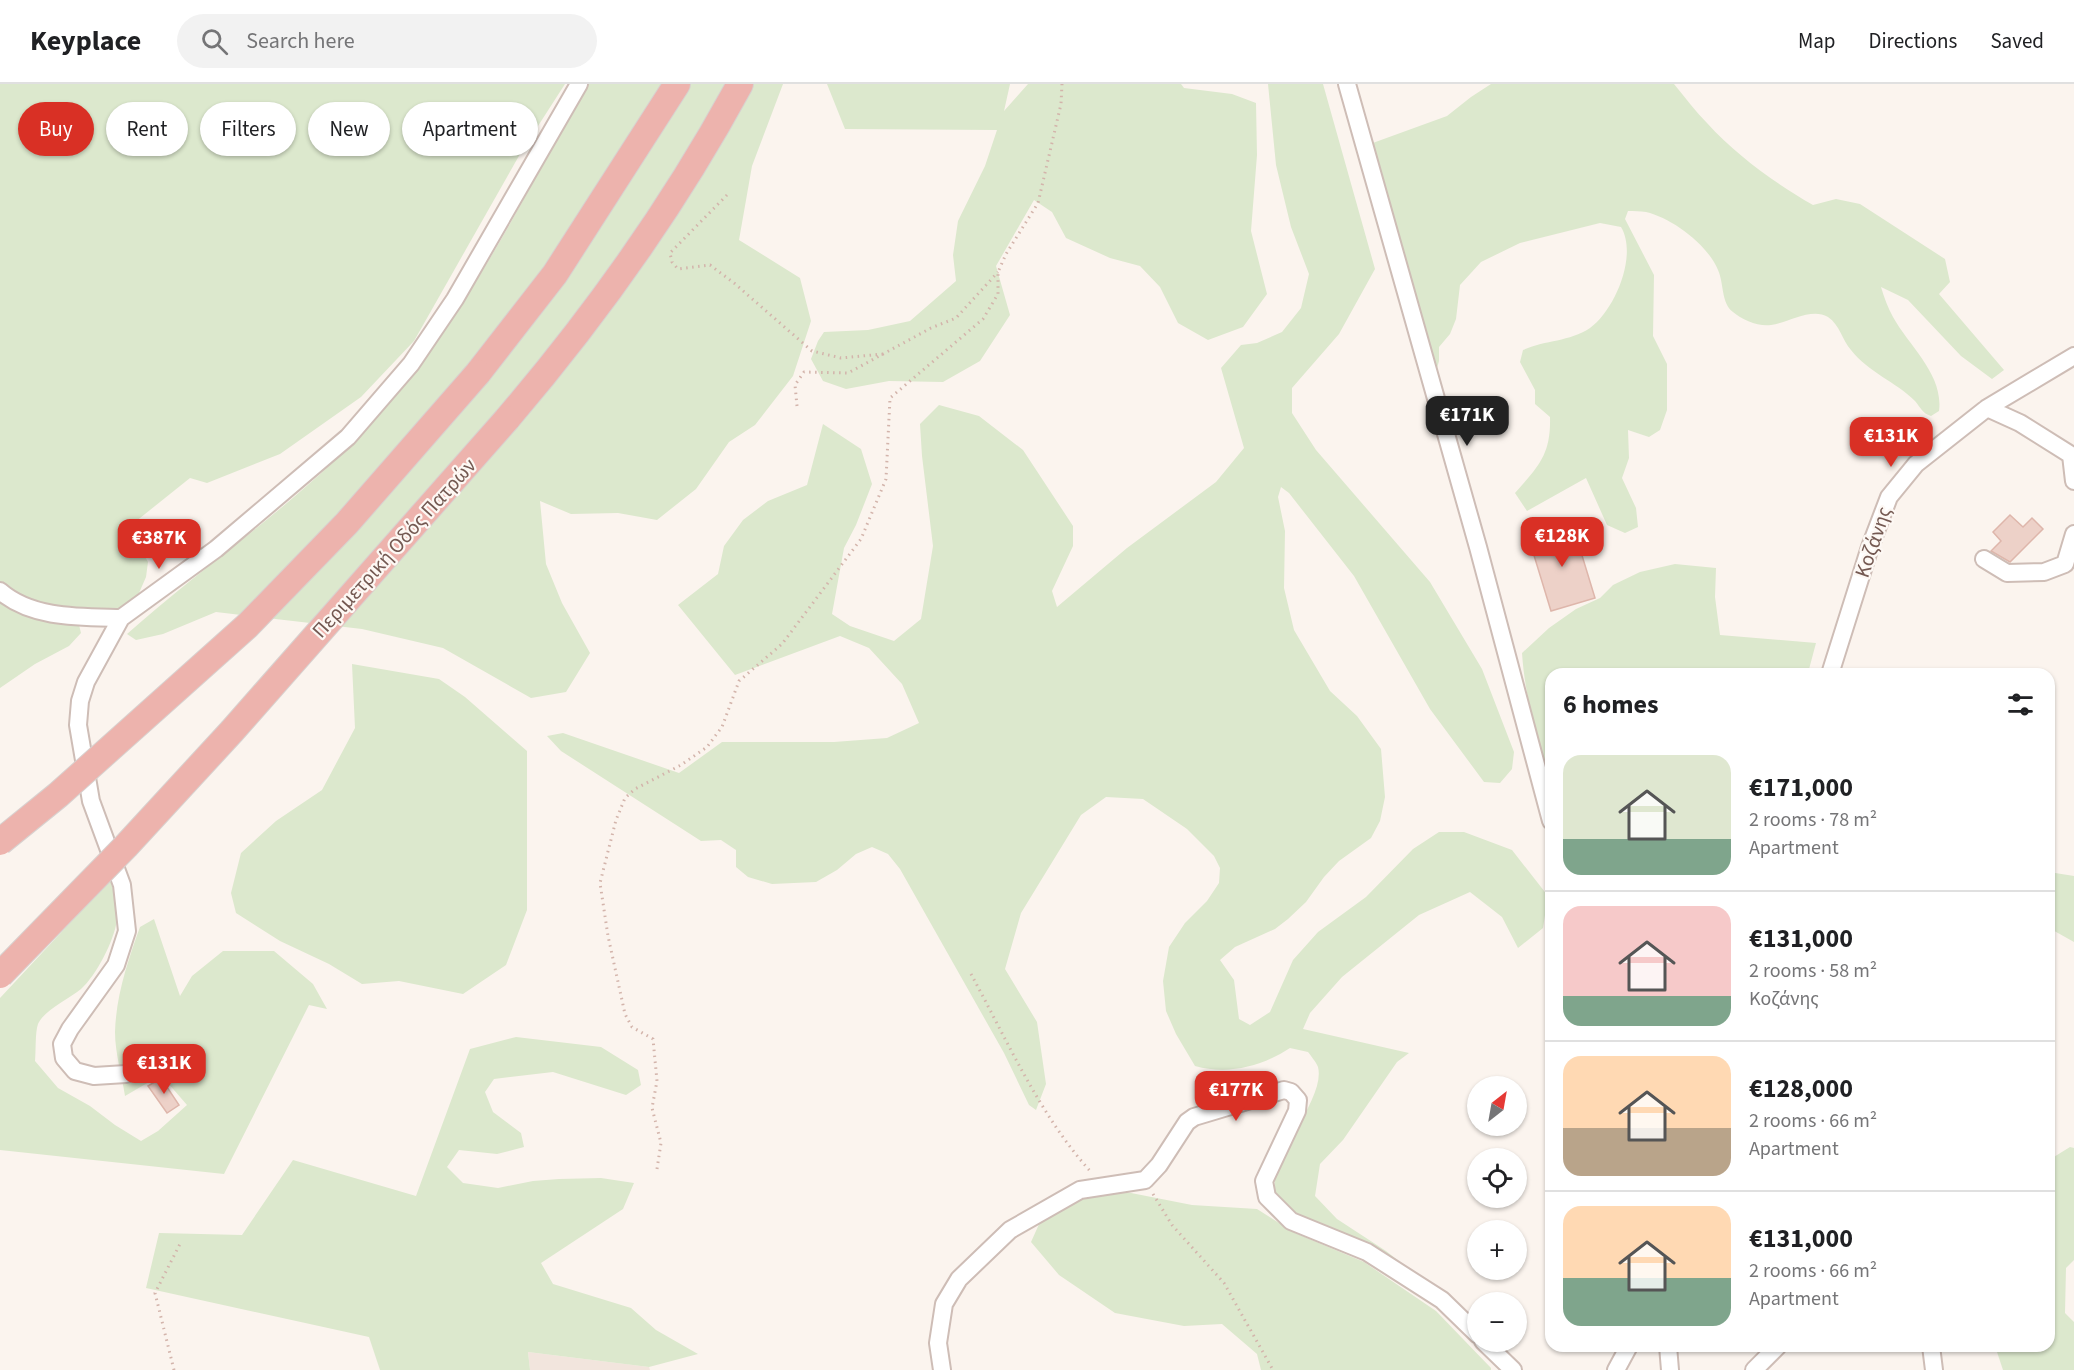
<!DOCTYPE html>
<html lang="en">
<head>
<meta charset="utf-8">
<style>
	body { margin:0; font-family:"Source Sans 3",sans-serif; background:#f2f2f2; color:#202124; height:100vh; display:flex; flex-direction:column; font-size:22px; white-space:nowrap }
	* { box-sizing:border-box; margin:0 }
	p { font-size:20px; color:#757577 }
	.icon { flex:none; width:33px; height:33px; fill:none; stroke:currentColor; stroke-width:2; stroke-linecap:round; stroke-linejoin:round }
	.map { position:relative; flex:1; overflow:hidden }
	.sheet { position:absolute; left:1545px; top:584px; width:510px; height:684px; display:flex; flex-direction:column; background:#fff; border-radius:18px; box-shadow:0 2px 4px #0004 }
	.sheet>* { flex:none }
	.hud { position:absolute; left:18px; top:18px; width:570px; height:54px; display:flex; gap:12px }
	.needle { width:39px; rotate:31deg }
	.buttons { position:absolute; left:1467px; top:992px; display:grid; gap:12px }
	.buttons a { display:grid; place-items:center; width:60px; height:60px; border-radius:50%; background:#fff; box-shadow:0 2px 4px #0004; font-size:30px }
	.price { position:absolute; translate:-50% -51px; padding:0 14px; border-radius:12px; background:#d93025; color:#fff; font-size:20px; line-height:39px; filter:drop-shadow(0 2px 3px #0008) }
	.price::after { content:''; position:absolute; left:50%; top:36px; width:18px; height:14px; margin-left:-9px; background:inherit; clip-path:polygon(0 0,100% 0,50% 100%) }
	.price.active { background:#222; color:#fff }
	ul { padding:0; list-style:none }
	li { display:flex; align-items:center; gap:18px; height:150px; padding:0 18px }
	li+li { border-top:2px solid #e0e0e0 }
	li span { display:grid; place-items:center; flex:none; width:168px; height:120px; border-radius:18px; color:#555 }
	li>.icon { margin-inline-start:auto }
	span .icon { width:72px; height:72px; fill:#fffc; stroke-width:1 }
	li b { font-size:26px }
	h2 { display:flex; justify-content:space-between; align-items:center; height:72px; padding:0 18px; font-size:26px }
	.chip { padding:0 21px; border-radius:27px; background:#fff; box-shadow:0 2px 4px #0004; font-size:21px; line-height:54px }
	.chip.active { background:#d93025; color:#fff }
	header { display:flex; align-items:center; gap:36px; box-sizing:border-box; height:84px; padding:0 30px; background:#fff; border-bottom:2px solid #e0e0e0 }
	header strong { font-size:28px }
	nav { display:flex; gap:33px; margin-inline-start:auto; font-size:21px }
	.search { width:420px; height:54px; background:#f2f2f2; display:flex; align-items:center; gap:15px; box-sizing:border-box; padding:0 21px; border-radius:33px; color:#757577; font-size:22px }
	.map>svg:first-child { display:block }
</style>
</head>
<body>
<header>
<strong>Keyplace</strong>
<div class="search"><svg class="icon" aria-label="search" viewBox="0 0 24 24"><circle cx="10" cy="10" r="6"/><path d="M15 15l6 6"/></svg>Search here</div>
<nav><a>Map</a><a>Directions</a><a>Saved</a></nav>
</header>
<div class="map">
<svg width="2074" height="1286" viewBox="0 0 2074 1286">
	<rect width="100%" height="100%" fill="#fbf4ee"/>
	<path fill="#f2e5dd" d="M528,1268L649,1283L650,1286H530Z"/>
	<path fill="#dce8cd" d="M0,0H565L520,70L414,257L361,313L280,370L207,399L190,394L120,450L139,462L148,478L146,493L139,509L121,525L79,529L14,512L0,498Z
		M587,0H783L752,82L739,156L800,194L811,237L793,292L755,341L729,358L696,405L657,436L618,429L571,430L540,417L546,480L562,519L590,569L566,608L531,614L443,564L362,545L216,528L163,550L136,556L127,550C212,474 311,411 386,323C469,226 525,111 587,0Z
		M827,0H1010L1004,27L1028,0H1181L1184,4L1232,10L1256,19L1257,71L1251,147L1267,210L1243,243L1208,256L1178,239L1160,203L1140,182L1110,174L1066,154L1052,128L1034,116L996,182L1010,231L980,277L943,298L889,297L846,305L823,297L811,275L818,257L824,248L868,246L910,237L956,197L953,171L958,137L985,82L997,46L845,45Z
		M1268,0H1323L1375,185L1339,250L1292,304V329L1316,366L1430,498L1482,585L1514,668L1512,685L1500,699L1484,698L1430,625L1354,492L1289,409L1281,403L1278,413L1285,447L1284,504L1294,546L1330,607L1357,632L1381,665L1385,713L1380,737L1371,754L1339,777L1324,793L1306,818L1288,835L1275,845L1235,863L1220,876L1234,896L1239,935L1250,941L1270,928L1293,876L1318,848L1366,813L1413,765L1439,748H1464L1512,766L1548,812L1543,844L1518,864L1502,833L1470,808L1419,831L1342,893L1310,929L1303,945L1409,969L1397,978L1343,1056L1320,1080L1315,1112L1337,1135L1386,1167L1414,1189L1294,1130C1290,1127 1283,1123 1279,1118C1256,1086 1327,1018 1318,983C1316,978 1311,972 1308,968L1290,964C1261,983 1228,991 1195,982L1176,950L1166,927L1163,897L1169,863L1185,839L1207,817L1219,799L1220,784L1214,772L1187,745L1143,715L1106,713L1081,731L1021,829L1005,885L1037,938L1046,1000L1036,1026L1029,1021L1004,969L900,785L888,770L872,763L856,770L837,786L816,798L772,800L748,793L736,783V766L721,756L701,757L561,667L547,652L563,649L679,689L722,658H834L887,654L919,639L902,600L869,564L840,552L735,591L678,521L718,490L724,462L743,436L768,417L807,401L823,340L861,365L872,400L856,441L844,464L832,530L850,542L894,557L921,535L933,462L922,372L920,340L939,321L979,332L1023,366L1073,442V462L1052,507L1057,523L1127,464L1216,398L1244,364L1221,284L1241,261L1257,259L1282,248L1301,224L1309,190L1291,143L1276,81Z
		M1491,0H1674C1685,13 1695,27 1707,39C1737,72 1775,99 1813,121L1836,115L1860,120L1945,175L1950,198L1939,210L2004,286L1992,295L1961,272L1908,216L1881,203C1884,213 1888,224 1893,233C1909,262 1944,291 1939,327L1931,332C1922,329 1921,324 1915,317C1896,298 1868,288 1851,266C1842,256 1840,241 1828,233C1811,223 1788,239 1771,241C1759,243 1742,236 1733,228C1721,219 1724,199 1718,186C1708,161 1672,134 1646,128C1640,127 1634,127 1628,127L1625,135L1654,191L1653,252L1667,280V326L1660,346L1649,353L1628,346L1629,374L1622,394L1636,424L1638,443L1625,449L1607,441L1586,394L1527,427L1515,409C1539,382 1551,370 1550,333L1535,320V306L1520,278L1523,266C1545,256 1569,258 1590,244C1615,226 1638,171 1621,143L1600,139L1520,159L1481,178L1460,201L1456,235L1450,250L1439,263V277L1434,295L1370,60L1447,32L1471,13Z
		M1675,480L1716,484L1715,513L1720,551L1816,559L1808,589L1551,590V703C1538,659 1525,614 1522,569L1549,544L1576,525L1600,514L1613,501L1640,488Z
		M0,516L10,524L79,541L81,549L69,562L35,580L0,604Z
		M352,580L439,595L465,613L527,667V826L506,881L463,910L399,897L362,900L329,880L280,857L236,829L231,809L241,769L276,737L322,706L355,644Z
		M2049,788L2074,792V858L2049,844Z
		M110,796C114,809 120,823 117,836C114,857 96,892 81,905C69,915 44,926 38,940C35,948 36,968 35,977L58,1004L90,1022L115,1041L141,1057L158,1047L187,1021L161,991L125,1012C122,992 115,969 115,948C116,912 128,876 140,843L154,835L180,912L192,892L223,867H274L313,900L327,925L309,921L224,1090L0,1066V914Z
		M516,953L601,963L638,986L641,1001L626,1011L553,988L494,995L485,1008L493,1028L521,1049L524,1063L497,1070L459,1066L447,1083L463,1099L498,1104L533,1097L559,1095L601,1094L634,1099L623,1125L541,1179L553,1200L631,1224L656,1246L698,1270L649,1283L528,1268L530,1286H380L369,1253L146,1204L159,1149L242,1151L293,1076L416,1112L470,965Z
		M2070,1063L2074,1064V1176L2066,1184L2065,1229L2074,1238V1286H2003L1995,1262H2049V1076Z
		M1126,1108L1192,1121L1257,1125L1295,1149L1364,1178L1436,1227L1491,1284V1286H1261L1257,1270L1222,1240L1184,1242L1115,1229L1059,1191L1031,1158L1040,1138L1080,1111Z"/>
	<path fill="#edd1c8" stroke="#deb6ab" stroke-width="1.5" d="M2010,431L2023,443L2032,434L2043,445L2010,478L1991,467L2001,457L1993,448Z
		M1573,442L1595,514L1551,527L1529,455Z
		M161,994L179,1021L167,1029L148,1002Z"/>
	<g fill="none" stroke-linecap="round" stroke-linejoin="round">
		<g stroke="#cebdb6" stroke-width="20">
			<path id="minor" d="M1347,0L1478,463L1551,737
				M1987,324L2020,339L2071,371L2074,397
				M1984,475L2007,489L2044,488L2065,480L2074,450
				M0,507C32,535 81,533 121,534
				M1830,590L1870,463L1889,413L1916,380L1987,324L2074,272
				M126,990L94,992L75,987L64,974L62,960L70,945L116,881L127,847L122,801L91,717L78,641L80,617L86,598L121,534L216,465L348,353L411,280L455,215L579,0
				M1483,1257L1513,1286
				M1668,1262L1670,1286
				M1931,1262L1934,1286
				M942,1286L938,1259L944,1220L959,1195L1010,1146L1080,1106L1145,1096L1159,1081L1187,1038L1194,1033L1284,1006L1291,1008L1298,1016L1297,1027L1264,1097L1267,1113L1291,1137L1367,1168L1442,1216L1478,1251
				M1616,1286L1629,1262
				M1754,1286L1778,1262"/>
		</g>
		<g stroke="#d8d1cf" stroke-width="28">
			<path id="highway" d="M478,289L555,190L677,0
				M507,335C596,231 675,120 740,0"/>
		</g>
		<path stroke="#d3b4ab" stroke-width="3" stroke-dasharray="1.5 4.5" stroke-linecap="butt" d="M727,111L670,169L672,178L678,185L710,181L734,199L812,267L841,274L883,270
			M797,322L795,301L804,288L848,289L931,244L956,234L998,188
			M971,890C1007,956 1040,1032 1091,1088
			M657,1085L661,1059L652,1024L657,997L653,955L632,943L625,930L608,852L600,799L616,736L625,714L635,705L681,681L707,663L722,643L739,597L782,560L861,455L886,395L890,314L983,235L998,210V188L1006,170L1038,119L1061,20L1062,0
			M1153,1110L1172,1141L1224,1199L1273,1286
			M174,1286L155,1209L181,1158"/>
		<use href="#minor" stroke="#fff" stroke-width="16"/>
		<use href="#highway" stroke="#edb3ad" stroke-width="26"/>
		<g stroke="#d8d1cf" stroke-width="28" stroke-linecap="butt">
			<path id="highway-bridge" d="M0,758L58,711L247,542L347,439L478,289
				M0,891L126,762L232,647L507,335"/>
		</g>
		<use href="#highway-bridge" stroke="#edb3ad" stroke-width="26"/>
	</g>
	<g text-anchor="middle" stroke-width="4.5" stroke-linejoin="round" paint-order="stroke">
		<g font-size="21" fill="#745952" stroke="#fdf8f4">
			<text transform="translate(1873 458) rotate(-71)" y="7">Κοζάνης</text>
			<text transform="translate(394 464) rotate(-48)" y="7">Περιμετρική Οδός Πατρών</text>
		</g>
	</g>
</svg>
<div class="buttons">
<a><svg class="needle" viewBox="-14 -14 28 28"><path d="M0-13l5 13h-10z" fill="#e53935"/><path d="M0 13l5-13h-10z" fill="#757577"/></svg></a>
<a><svg class="icon" aria-label="locate" viewBox="0 0 24 24"><circle cx="12" cy="12" r="6"/><path d="M12 2v4M12 18v4M2 12h4M18 12h4"/></svg></a>
<a>+</a>
<a>−</a>
</div>
<b class="price active" style="left:1467px;top:363px">€171K</b>
<b class="price" style="left:1891px;top:384px">€131K</b>
<b class="price" style="left:1562px;top:484px">€128K</b>
<b class="price" style="left:159px;top:486px">€387K</b>
<b class="price" style="left:164px;top:1011px">€131K</b>
<b class="price" style="left:1236px;top:1038px">€177K</b>
<div class="hud">
<a class="chip active">Buy</a>
<a class="chip">Rent</a>
<a class="chip">Filters</a>
<a class="chip">New</a>
<a class="chip">Apartment</a>
</div>
<section class="sheet">
<h2>6 homes<svg class="icon" aria-label="filters" viewBox="0 0 24 24"><path d="M4 7h16M4 17h16"/><circle cx="9" cy="7" r="2"/><circle cx="15" cy="17" r="2"/></svg></h2>
<ul>
<li><span style="background:linear-gradient(#dfe7d0 70%,#7fa58c 0)"><svg class="icon" aria-label="home" viewBox="0 0 24 24"><path d="M3 11l9-7 9 7M6 9v11h12V9"/></svg></span><div><b>€171,000</b><p>2 rooms · 78 m²</p><p>Apartment</p></div></li>
<li><span style="background:linear-gradient(#f6c9c9 75%,#7fa58c 0)"><svg class="icon" aria-label="home" viewBox="0 0 24 24"><path d="M3 11l9-7 9 7M6 9v11h12V9"/></svg></span><div><b>€131,000</b><p>2 rooms · 58 m²</p><p>Κοζάνης</p></div></li>
<li><span style="background:linear-gradient(#ffd9b3 60%,#b9a48a 0)"><svg class="icon" aria-label="home" viewBox="0 0 24 24"><path d="M3 11l9-7 9 7M6 9v11h12V9"/></svg></span><div><b>€128,000</b><p>2 rooms · 66 m²</p><p>Apartment</p></div></li>
<li><span style="background:linear-gradient(#ffd9b3 60%,#7fa58c 0)"><svg class="icon" aria-label="home" viewBox="0 0 24 24"><path d="M3 11l9-7 9 7M6 9v11h12V9"/></svg></span><div><b>€131,000</b><p>2 rooms · 66 m²</p><p>Apartment</p></div></li>
</ul>
</section>
</div>
</body>
</html>
